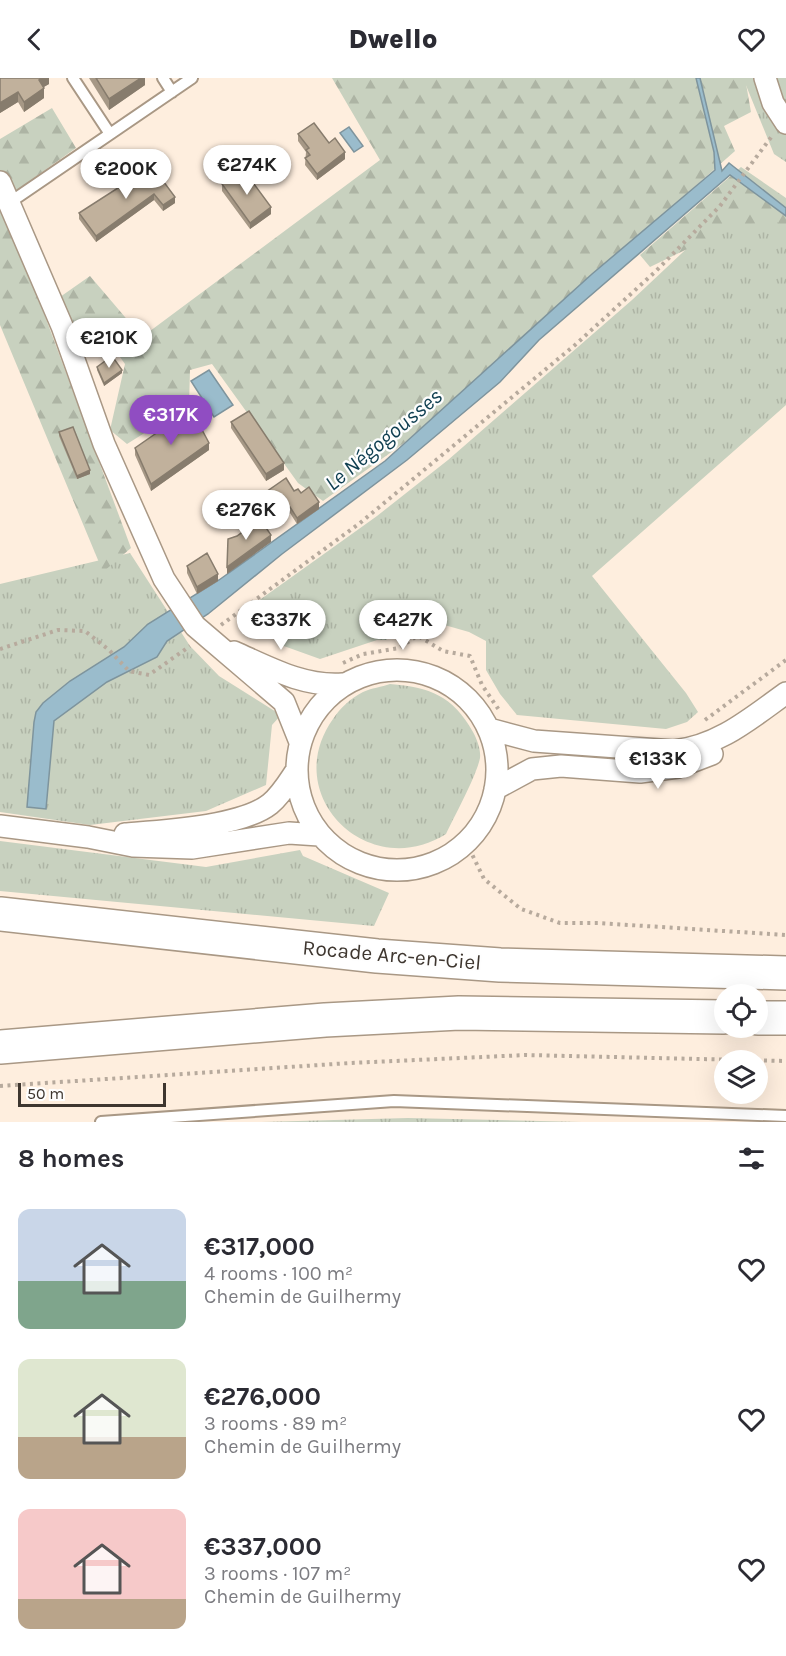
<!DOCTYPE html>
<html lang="en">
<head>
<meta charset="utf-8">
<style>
	body { margin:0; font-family:Karla,sans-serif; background:#f7f7f7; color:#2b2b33; height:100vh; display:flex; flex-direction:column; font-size:22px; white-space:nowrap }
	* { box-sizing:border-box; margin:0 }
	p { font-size:20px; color:#7c7c81 }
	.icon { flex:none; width:33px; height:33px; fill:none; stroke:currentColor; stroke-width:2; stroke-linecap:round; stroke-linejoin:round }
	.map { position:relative; height:1044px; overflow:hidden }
	.side { display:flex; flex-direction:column; background:#fff; flex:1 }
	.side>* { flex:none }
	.tools { position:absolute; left:714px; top:906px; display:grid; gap:12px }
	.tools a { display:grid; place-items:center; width:54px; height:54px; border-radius:50%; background:#fff; box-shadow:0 6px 24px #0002; font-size:30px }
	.scale { position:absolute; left:18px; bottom:15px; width:148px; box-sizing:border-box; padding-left:6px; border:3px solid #3e362f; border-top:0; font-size:16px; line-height:21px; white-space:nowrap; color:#3e362f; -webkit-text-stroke:4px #fefefe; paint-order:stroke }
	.price { position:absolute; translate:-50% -51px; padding:0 14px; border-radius:21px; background:#fff; color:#222; font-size:20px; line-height:39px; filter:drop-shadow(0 2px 3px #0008) }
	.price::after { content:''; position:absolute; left:50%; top:36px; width:18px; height:14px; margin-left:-9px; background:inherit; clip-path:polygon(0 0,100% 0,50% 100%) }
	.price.active { background:#904dc2; color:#fff }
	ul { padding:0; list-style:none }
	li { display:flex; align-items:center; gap:18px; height:150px; padding:0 18px }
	li span { display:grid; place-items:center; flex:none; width:168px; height:120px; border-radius:12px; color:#555 }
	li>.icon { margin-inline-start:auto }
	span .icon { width:72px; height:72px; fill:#fffc; stroke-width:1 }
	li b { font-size:26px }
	h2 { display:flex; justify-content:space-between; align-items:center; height:72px; padding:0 18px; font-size:26px }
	header { display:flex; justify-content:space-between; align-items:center; height:78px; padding:0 18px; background:#fff; font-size:27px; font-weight:800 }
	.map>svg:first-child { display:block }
</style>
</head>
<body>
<header><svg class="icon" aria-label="back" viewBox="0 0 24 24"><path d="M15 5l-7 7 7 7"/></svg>Dwello<svg class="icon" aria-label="heart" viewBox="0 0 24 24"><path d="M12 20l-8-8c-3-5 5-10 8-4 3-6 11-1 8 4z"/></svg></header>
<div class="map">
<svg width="786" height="1044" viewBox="0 0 786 1044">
	<defs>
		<pattern id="grass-tufts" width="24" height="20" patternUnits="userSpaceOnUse" patternTransform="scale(1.5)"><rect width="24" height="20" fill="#c8d1bf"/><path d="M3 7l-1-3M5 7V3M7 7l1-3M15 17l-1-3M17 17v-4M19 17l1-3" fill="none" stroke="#adb4a4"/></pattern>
		<pattern id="forest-firs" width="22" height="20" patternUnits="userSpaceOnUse" patternTransform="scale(1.5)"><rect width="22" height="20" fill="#c8d1bf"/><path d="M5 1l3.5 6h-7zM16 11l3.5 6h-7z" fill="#adb4a4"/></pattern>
	</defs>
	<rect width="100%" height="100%" fill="#feeede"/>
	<path fill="url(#grass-tufts)" d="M743,0H786V84L774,76Z
		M741,110L786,145V327L592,498L686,615L698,634L687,644L666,651L517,637L500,616L486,592V563L469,554L413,538L386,562H377L320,581L281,567L243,534L377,438L448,382L632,222L715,144Z
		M130,475L190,568L219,598L281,637L272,647L266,707L206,733L90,747L0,734V506Z
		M390,606C430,609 453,618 473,654C477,661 481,672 480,680C476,699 455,737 446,756C368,805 279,717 333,641C340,630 351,620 363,614C371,610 382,609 390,606Z
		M0,763L206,789L300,772L303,778L389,815L374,848L0,813Z
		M408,1040L582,1044H261Z"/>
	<path fill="url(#forest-firs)" d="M332,0H745L751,34L724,48L735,73L404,365L323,423L298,405L212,286L190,292L189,327L127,366L110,352L125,286L110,265L74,253L60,219L90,198L142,259L380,82Z
		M52,30L76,70L0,124V61Z
		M741,89L786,120V151L777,144L737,147L650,189L640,177Z
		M0,133L42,230L131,470L103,494L0,247Z"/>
	<path fill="#9abccc" stroke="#7e949d" stroke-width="1.5" d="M696,0H700L722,93L729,85L786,130V138L730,97L539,262L500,304L407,382L282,476L208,536L167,563L157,579L107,604L54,643L46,731L27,729L34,644L36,634L43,625L70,603L124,569L148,546L219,502L385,383L592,196L715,92L714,74Z
		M349,49L363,68L354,74L340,55Z
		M209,292L233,327L214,339L191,303Z"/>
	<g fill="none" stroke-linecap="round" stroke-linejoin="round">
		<g stroke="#a99885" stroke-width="14">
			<path id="lane" d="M73,0L110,56
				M163,0L172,14
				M9,125L192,0
				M101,1044L394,1023L786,1038"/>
		</g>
		<g stroke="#a99885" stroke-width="24">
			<path id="street" d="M765,0L773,25L786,45
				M0,104L62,248L104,366L164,501L195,548L284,624L300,664
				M234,574C270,590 304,609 343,606
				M297 692a100 100 0 1 1 200 0a100 100 0 1 1-200 0Z
				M489,651L534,663L674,673C719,668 751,640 786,615
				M495,711L532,691L561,688L640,694L678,689L712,676
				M0,748L88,759L133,768L192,770L289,755L319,757
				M125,756C162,753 241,749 270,726C281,717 288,705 296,693"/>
		</g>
		<g stroke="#a99885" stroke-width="36">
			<path id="highway" d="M0,836L377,878L500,887L786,895
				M758,940H786
				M0,969L325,942L459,935L724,939"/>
		</g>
		<path stroke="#b7aa9d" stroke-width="4" stroke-dasharray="3 4.5" stroke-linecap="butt" d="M221,547L360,445L575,267L656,193L720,128L772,58
			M0,571L58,552L85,553L109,572L129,593L149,597L190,568
			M343,585L363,576L399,570L417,558L420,559L443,573L470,578L482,607L499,632
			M705,642L786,582
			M466,764L484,801L521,831L560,845H598L786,857
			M0,1008L350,985L526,977L786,983"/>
		<use href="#lane" stroke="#fff" stroke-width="10"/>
		<use href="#street" stroke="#fff" stroke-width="21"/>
		<use href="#highway" stroke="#fff" stroke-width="33"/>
	</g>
	<path fill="#a69886" d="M0,0H49V6L43,9L44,20L24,34L18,24L0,35Z
		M89,0H145V7L109,32Z
		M298,56L329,65L345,81L317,102L305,87L306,74L298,63Z
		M152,88L175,125L163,133L154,122L96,164L79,141V135Z
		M222,106L271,136L250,151L222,113Z
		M97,289L122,295L104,308L97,292Z
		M231,344L284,392L266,403L231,350Z
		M59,354L90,396L77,401L59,358Z
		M135,370L209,372L151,413L135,377Z
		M294,413L301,415L319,431L297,446L290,435L280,442L266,421V414Z
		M187,488L218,503L197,516L187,495Z"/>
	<path fill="#877c6d" d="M42,0H49V6L39,12V2Z
		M141,0H145V7L109,32V21Z
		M44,10V20L24,34V24Z
		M18,14V24L0,35V25Z
		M345,74V81L317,102V96Z
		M154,116V122L96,164V158Z
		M175,119V125L163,133V127Z
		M271,129V136L250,151V145Z
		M122,292V295L104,308V305Z
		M209,365V372L151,413V406Z
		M284,385V392L266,403V396Z
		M90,392V396L77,401V398Z
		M319,424V431L297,446V440Z
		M290,429V435L280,442V435Z
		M271,457V464L227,496V489Z
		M218,496V503L197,516V509Z"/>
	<path fill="#c1b19c" stroke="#877c6d" stroke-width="1.5" d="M0,0H42L39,2L44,10L24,24L18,14L0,25Z
		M96,0H141L109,21Z
		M314,45L329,65L335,60L345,74L317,96L305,80L310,77L306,72L309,70L298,56Z
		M152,88L175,119L163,127L154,116L96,158L79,135Z
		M243,91L271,129L250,145L222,106Z
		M112,278L122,292L104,305L97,289Z
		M191,331L209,365L151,406L135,370Z
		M249,333L284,385L266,396L231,344Z
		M73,349L90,392L77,398L59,354Z
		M286,400L294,413L298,411L301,415L309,409L319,424L297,440L290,429L280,435L266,414Z
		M260,441L271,457L227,489L228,461L237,458Z
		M207,475L218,496L197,509L187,488Z"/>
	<g text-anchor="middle" stroke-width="4.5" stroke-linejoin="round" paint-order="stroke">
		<g font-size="21" fill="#3e362f" stroke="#fefefe">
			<text transform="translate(392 877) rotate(5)" y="7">Rocade Arc-en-Ciel</text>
		</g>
		<g font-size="22" font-style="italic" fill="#0e3e50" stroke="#fefefe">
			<text transform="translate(383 361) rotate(-40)" y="8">Le Négogousses</text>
		</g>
	</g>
</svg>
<div class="tools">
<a><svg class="icon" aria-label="locate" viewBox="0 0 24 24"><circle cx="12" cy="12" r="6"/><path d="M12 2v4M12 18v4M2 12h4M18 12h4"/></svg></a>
<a><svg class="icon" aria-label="layers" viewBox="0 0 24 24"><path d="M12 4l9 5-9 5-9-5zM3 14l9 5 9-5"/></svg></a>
</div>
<div class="scale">50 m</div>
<b class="price" style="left:247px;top:118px">€274K</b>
<b class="price" style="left:126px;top:122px">€200K</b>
<b class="price" style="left:109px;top:291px">€210K</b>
<b class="price active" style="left:171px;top:368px">€317K</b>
<b class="price" style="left:246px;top:463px">€276K</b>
<b class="price" style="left:281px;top:573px">€337K</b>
<b class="price" style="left:403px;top:573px">€427K</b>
<b class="price" style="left:658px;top:712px">€133K</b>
</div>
<section class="side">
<h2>8 homes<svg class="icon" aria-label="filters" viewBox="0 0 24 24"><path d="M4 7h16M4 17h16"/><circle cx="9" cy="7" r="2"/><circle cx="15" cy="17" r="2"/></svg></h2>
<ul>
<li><span style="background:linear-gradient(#c9d6e8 60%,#7fa58c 0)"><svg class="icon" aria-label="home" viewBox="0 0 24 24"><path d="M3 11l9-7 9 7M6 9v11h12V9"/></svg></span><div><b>€317,000</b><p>4 rooms · 100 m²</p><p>Chemin de Guilhermy</p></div><svg class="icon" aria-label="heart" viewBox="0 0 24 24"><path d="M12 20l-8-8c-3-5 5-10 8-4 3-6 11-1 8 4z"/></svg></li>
<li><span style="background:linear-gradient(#dfe7d0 65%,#b9a48a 0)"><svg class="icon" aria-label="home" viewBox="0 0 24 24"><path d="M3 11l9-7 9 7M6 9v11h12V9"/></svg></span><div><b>€276,000</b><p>3 rooms · 89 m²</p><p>Chemin de Guilhermy</p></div><svg class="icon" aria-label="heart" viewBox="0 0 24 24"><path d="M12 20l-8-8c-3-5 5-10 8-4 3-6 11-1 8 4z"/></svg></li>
<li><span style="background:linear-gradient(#f6c9c9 75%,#b9a48a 0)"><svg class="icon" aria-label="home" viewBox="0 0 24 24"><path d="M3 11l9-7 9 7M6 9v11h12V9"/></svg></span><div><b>€337,000</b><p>3 rooms · 107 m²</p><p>Chemin de Guilhermy</p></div><svg class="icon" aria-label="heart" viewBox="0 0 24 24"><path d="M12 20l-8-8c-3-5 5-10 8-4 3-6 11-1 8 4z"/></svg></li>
</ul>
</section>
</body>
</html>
